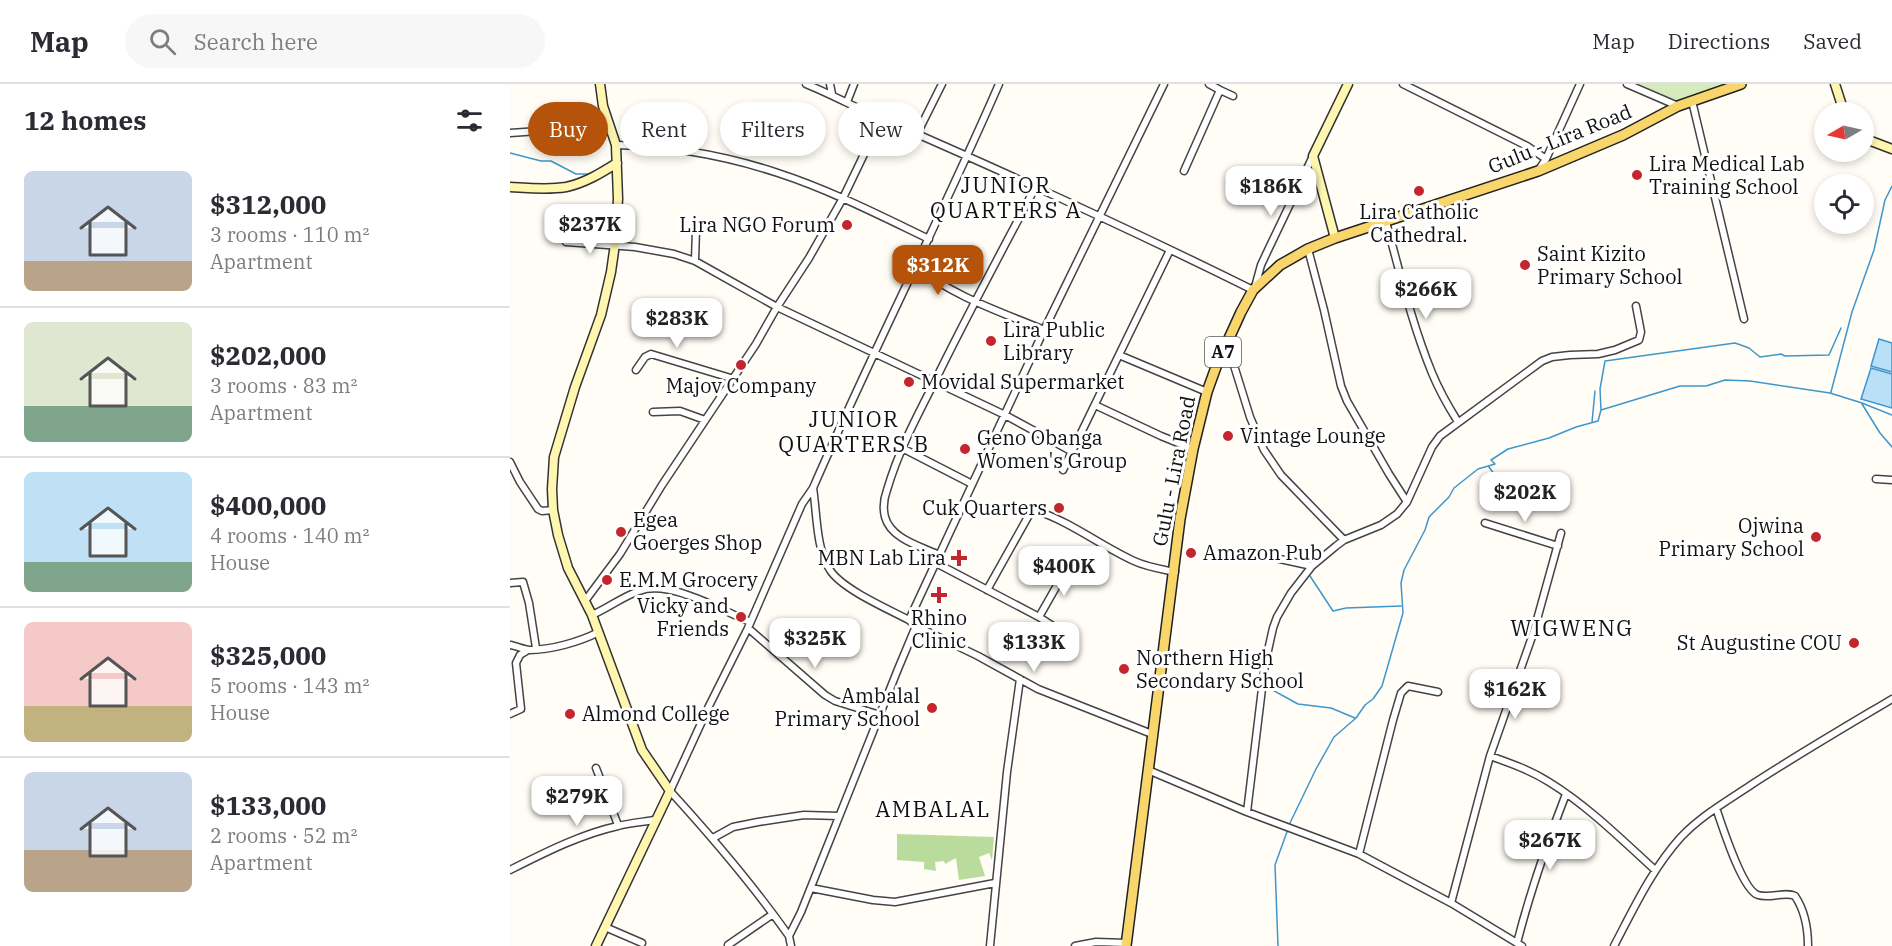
<!DOCTYPE html>
<html lang="en">
<head>
<meta charset="utf-8">
<style>
	body { margin:0; font-family:"IBM Plex Serif",serif; background:#f7f7f7; color:#2b2b33; height:100vh; display:flex; flex-direction:column; font-size:22px; white-space:nowrap }
	* { box-sizing:border-box; margin:0 }
	p { font-size:20px; color:#7c7c81 }
	.icon { flex:none; width:33px; height:33px; fill:none; stroke:currentColor; stroke-width:2; stroke-linecap:round; stroke-linejoin:round }
	.map { position:relative; flex:1; overflow:hidden }
	.side { display:flex; flex-direction:column; background:#fff; width:510px }
	.side>* { flex:none }
	.banner { position:absolute; left:18px; top:18px; width:570px; height:54px; display:flex; gap:12px }
	.needle { width:39px; rotate:261deg }
	.tools { position:absolute; left:1304px; top:18px; display:grid; gap:12px }
	.tools a { display:grid; place-items:center; width:60px; height:60px; border-radius:50%; background:#fff; box-shadow:0 3px 9px #0003; font-size:30px }
	.price { position:absolute; translate:-50% -51px; padding:0 14px; border-radius:12px; background:#fff; color:#222; font-size:20px; line-height:39px; filter:drop-shadow(0 2px 3px #0008) }
	.price::after { content:''; position:absolute; left:50%; top:36px; width:18px; height:14px; margin-left:-9px; background:inherit; clip-path:polygon(0 0,100% 0,50% 100%) }
	.price.active { background:#b45309; color:#fff }
	ul { padding:0; list-style:none }
	li { display:flex; align-items:center; gap:18px; height:150px; padding:0 24px }
	li+li { border-top:2px solid #e1e1e2 }
	li span { display:grid; place-items:center; flex:none; width:168px; height:120px; border-radius:9px; color:#555 }
	li>.icon { margin-inline-start:auto }
	span .icon { width:72px; height:72px; fill:#fffc; stroke-width:1 }
	li b { font-size:26px }
	h2 { display:flex; justify-content:space-between; align-items:center; height:72px; padding:0 24px; font-size:26px }
	.pill { padding:0 21px; border-radius:27px; background:#fff; box-shadow:0 3px 9px #0003; font-size:21px; line-height:54px }
	.pill.active { background:#b45309; color:#fff }
	header { display:flex; align-items:center; gap:36px; box-sizing:border-box; height:84px; padding:0 30px; background:#fff; border-bottom:2px solid #e1e1e2 }
	header strong { font-size:28px }
	nav { display:flex; gap:33px; margin-inline-start:auto; font-size:21px }
	.search { width:420px; height:54px; background:#f7f7f7; display:flex; align-items:center; gap:15px; box-sizing:border-box; padding:0 21px; border-radius:33px; color:#7c7c81; font-size:22px }
	main { display:flex; flex:1; min-height:0 }
	.map>svg:first-child { display:block }
</style>
</head>
<body>
<header>
<strong>Map</strong>
<div class="search"><svg class="icon" aria-label="search" viewBox="0 0 24 24"><circle cx="10" cy="10" r="6"/><path d="M15 15l6 6"/></svg>Search here</div>
<nav><a>Map</a><a>Directions</a><a>Saved</a></nav>
</header>
<main>
<section class="side">
<h2>12 homes<svg class="icon" aria-label="filters" viewBox="0 0 24 24"><path d="M4 7h16M4 17h16"/><circle cx="9" cy="7" r="2"/><circle cx="15" cy="17" r="2"/></svg></h2>
<ul>
<li><span style="background:linear-gradient(#c9d6e8 75%,#b9a48a 0)"><svg class="icon" aria-label="home" viewBox="0 0 24 24"><path d="M3 11l9-7 9 7M6 9v11h12V9"/></svg></span><div><b>$312,000</b><p>3 rooms · 110 m²</p><p>Apartment</p></div></li>
<li><span style="background:linear-gradient(#dfe7d0 70%,#7fa58c 0)"><svg class="icon" aria-label="home" viewBox="0 0 24 24"><path d="M3 11l9-7 9 7M6 9v11h12V9"/></svg></span><div><b>$202,000</b><p>3 rooms · 83 m²</p><p>Apartment</p></div></li>
<li><span style="background:linear-gradient(#bfe0f5 75%,#7fa58c 0)"><svg class="icon" aria-label="home" viewBox="0 0 24 24"><path d="M3 11l9-7 9 7M6 9v11h12V9"/></svg></span><div><b>$400,000</b><p>4 rooms · 140 m²</p><p>House</p></div></li>
<li><span style="background:linear-gradient(#f6c9c9 70%,#c2b280 0)"><svg class="icon" aria-label="home" viewBox="0 0 24 24"><path d="M3 11l9-7 9 7M6 9v11h12V9"/></svg></span><div><b>$325,000</b><p>5 rooms · 143 m²</p><p>House</p></div></li>
<li><span style="background:linear-gradient(#c9d6e8 65%,#b9a48a 0)"><svg class="icon" aria-label="home" viewBox="0 0 24 24"><path d="M3 11l9-7 9 7M6 9v11h12V9"/></svg></span><div><b>$133,000</b><p>2 rooms · 52 m²</p><p>Apartment</p></div></li>
</ul>
</section>
<div class="map">
<svg width="1382" height="862" viewBox="0 0 1382 862">
	<rect width="100%" height="100%" fill="#fffdf5"/>
	<path fill="#d5ebbd" d="M1123,0H1231L1173,21Z"/>
	<path fill="#b9dc9c" d="M387,750L484,753L482,776L479,769L469,773L475,792L449,796L446,774L435,780L434,777L425,778L426,787L414,785V778L387,776Z"/>
	<path fill="#b9e0f7" stroke="#3f96cf" stroke-width="1.5" d="M1369,255L1382,259V288L1361,282Z
		M1361,284L1382,290V324L1351,315Z"/>
	<g fill="none" stroke-linecap="round" stroke-linejoin="round">
		<path stroke="#3f96cf" stroke-width="1.5" d="M0,69L31,77H41L66,90H81
			M1321,308L1342,228L1364,166L1375,116L1382,102
			M1352,320L1370,349L1382,363
			M1091,326L1090,305L1095,277L1225,259L1239,264L1250,273L1271,270L1275,272L1319,271L1331,244
			M1082,338L1085,307
			M979,383L984,390
			M800,492L823,527L836,524L891,522
			M757,603L788,620L821,624L845,634
			M779,741L806,685L824,653L846,634L855,621L863,615L872,602L893,529L891,499L894,486L915,446L919,433L939,413L944,404L968,385L985,380L981,376L998,365L1039,354L1066,343L1088,337L1091,326L1170,302H1196L1215,296L1240,297L1320,309L1352,319L1382,331
			M768,862L765,781L778,745"/>
		<g stroke="#444" stroke-width="9">
			<path id="street" d="M296,0C323,11 348,25 375,36C499,90 622,146 743,206
				M320,0L322,10
				M699,0L710,6
				M893,0L1017,62L1036,75
				M1117,0L1168,22
				M1182,17L1234,235
				M337,18L344,0
				M0,49L100,42
				M407,50L432,0
				M106,61C160,62 217,72 268,89C320,106 369,131 419,155
				M674,87L710,6L723,12
				M1028,87L1036,75L1070,0
				M876,138C890,189 902,240 922,289C929,306 938,322 948,338
				M56,158L125,163L164,170L185,177L267,223L495,331L561,367
				M798,165L814,226L831,302L837,317L879,390L897,418
				M185,177L186,145
				M406,182C442,212 491,228 534,246
				M745,203L751,181L759,164L803,72
				M717,259L740,333L754,366L771,391L834,456
				M609,271L697,308
				M126,286L135,273L141,270L224,295
				M585,321L651,352L683,365
				M143,328L170,327L195,336
				M392,364L462,400
				M0,378L10,398L28,425L32,427L43,426
				M553,386L660,166
				M1366,395L1382,396
				M303,404C307,429 306,466 320,486C332,505 378,525 399,536L406,542L468,572L528,605L642,650
				M975,439L1048,462
				M738,468L802,482
				M429,471C410,462 381,455 375,433C373,425 374,414 377,406C388,368 407,332 425,297C457,231 492,167 526,102
				M426,479L529,533L563,555
				M0,499L13,498L19,519L26,564
				M477,506L519,431L527,427C561,438 591,462 624,477C637,483 651,485 665,488
				M75,517L110,470L152,401L246,260L267,223L299,174L333,114L371,35
				M82,531C98,524 112,513 129,507C159,495 211,526 240,538
				M529,533L558,482
				M399,536L534,246L654,0
				M238,544L315,611L325,617L370,631
				M0,561C6,562 13,565 19,566C41,566 69,558 89,548
				M0,630L11,625L6,579L10,571L18,566
				M980,672C1000,679 1020,686 1039,698C1078,722 1111,755 1145,786
				M86,684L108,741
				M638,686L737,728L849,770L941,819L1012,862
				M1206,724C1212,741 1232,806 1248,811C1260,815 1275,807 1285,812C1295,827 1298,844 1298,862
				M737,728L755,580L763,544L767,533L781,509L802,482L826,462L834,456L871,441L887,430L897,418L922,363L930,352L1032,277L1042,273L1060,271L1088,270L1105,266L1129,256L1131,248L1126,222
				M203,754L223,743L248,738L294,731L329,732
				M849,770L883,636L891,609L898,602L928,608
				M0,786C34,769 71,750 108,742C120,739 133,738 145,736
				M301,804L363,816L385,818L485,799
				M941,819L980,672L1023,550L1051,449
				M95,843L132,859
				M279,852C243,801 202,753 160,707L199,622L238,544L292,420L303,404C362,268 430,136 489,0
				M1007,859C1020,808 1037,759 1056,710
				M218,861L263,830
				M281,862L279,852L291,828L388,585L406,542
				M480,862L497,688L510,595
				M565,862L586,858L617,859
				M1104,862C1124,824 1142,785 1171,753C1191,732 1217,717 1241,701C1287,671 1335,643 1382,615"/>
		</g>
		<g stroke="#333" stroke-width="11">
			<path id="secondary" d="M1325,0L1334,28
				M1353,54L1382,65
				M0,103C19,104 38,106 56,103C75,99 91,89 107,79
				M825,154L803,72L838,0
				M86,862L160,707L132,666L82,531L58,484L48,451L43,426L42,405L44,373L65,303L91,231L101,188L105,160L108,115L106,61L93,22L90,0"/>
		</g>
		<g stroke="#222" stroke-width="12">
			<path id="primary" d="M616,862L670,435L683,365L697,308L706,283L731,228L743,206L770,181L798,165L825,154L1028,87L1113,51L1168,22L1231,0"/>
		</g>
		<use href="#street" stroke="#fff" stroke-width="6"/>
		<use href="#secondary" stroke="#fff6b0" stroke-width="8"/>
		<use href="#primary" stroke="#f9d66b" stroke-width="9"/>
	</g>
	<g fill="#c4262e" stroke="#fff" stroke-width="2">
		<circle cx="1127" cy="91" r="6"/>
		<circle cx="909" cy="107" r="6"/>
		<circle cx="337" cy="141" r="6"/>
		<circle cx="1015" cy="181" r="6"/>
		<circle cx="481" cy="257" r="6"/>
		<circle cx="231" cy="281" r="6"/>
		<circle cx="399" cy="298" r="6"/>
		<circle cx="718" cy="352" r="6"/>
		<circle cx="455" cy="365" r="6"/>
		<circle cx="549" cy="424" r="6"/>
		<circle cx="111" cy="448" r="6"/>
		<circle cx="1306" cy="453" r="6"/>
		<circle cx="681" cy="469" r="6"/>
		<path d="M446 465h6v6h6v6h-6v6h-6v-6h-6v-6h6z"/>
		<circle cx="97" cy="496" r="6"/>
		<path d="M426 502h6v6h6v6h-6v6h-6v-6h-6v-6h6z"/>
		<circle cx="231" cy="533" r="6"/>
		<circle cx="1344" cy="559" r="6"/>
		<circle cx="614" cy="585" r="6"/>
		<circle cx="422" cy="624" r="6"/>
		<circle cx="60" cy="630" r="6"/>
	</g>
	<g text-anchor="middle" stroke-width="6" stroke-linejoin="round" paint-order="stroke">
		<rect fill="#fff" stroke="#585858" stroke-width="1.5" x="695" y="253" width="36" height="30" rx="4.5"/>
		<g font-size="18" font-weight="bold" fill="#111">
			<text x="713" y="274">A7</text>
		</g>
		<g font-size="20" fill="#111" stroke="#fff">
			<text transform="translate(1050 55) rotate(-22)" y="7">Gulu - Lira Road</text>
			<text transform="translate(664 387) rotate(-79)" y="7">Gulu - Lira Road</text>
		</g>
		<g font-size="20" fill="#111" stroke="#fff" text-anchor="start">
			<text x="1139" y="87">Lira Medical Lab<tspan x="1139" dy="23">Training School</tspan></text>
			<text x="909" y="135" text-anchor="middle">Lira Catholic<tspan x="909" dy="23">Cathedral.</tspan></text>
			<text x="325" y="148" text-anchor="end">Lira NGO Forum</text>
			<text x="1027" y="177">Saint Kizito<tspan x="1027" dy="23">Primary School</tspan></text>
			<text x="493" y="253">Lira Public<tspan x="493" dy="23">Library</tspan></text>
			<text x="411" y="305">Movidal Supermarket</text>
			<text x="231" y="309" text-anchor="middle">Majov Company</text>
			<text x="730" y="359">Vintage Lounge</text>
			<text x="467" y="361">Geno Obanga<tspan x="467" dy="23">Women's Group</tspan></text>
			<text x="537" y="431" text-anchor="end">Cuk Quarters</text>
			<text x="123" y="443">Egea<tspan x="123" dy="23">Goerges Shop</tspan></text>
			<text x="1294" y="449" text-anchor="end">Ojwina<tspan x="1294" dy="23">Primary School</tspan></text>
			<text x="693" y="476">Amazon Pub</text>
			<text x="436" y="481" text-anchor="end">MBN Lab Lira</text>
			<text x="109" y="503">E.M.M Grocery</text>
			<text x="219" y="529" text-anchor="end">Vicky and<tspan x="219" dy="23">Friends</tspan></text>
			<text x="429" y="541" text-anchor="middle">Rhino<tspan x="429" dy="23">Clinic</tspan></text>
			<text x="1332" y="566" text-anchor="end">St Augustine COU</text>
			<text x="626" y="581">Northern High<tspan x="626" dy="23">Secondary School</tspan></text>
			<text x="410" y="619" text-anchor="end">Ambalal<tspan x="410" dy="23">Primary School</tspan></text>
			<text x="72" y="637">Almond College</text>
		</g>
		<g font-size="22" letter-spacing="1.5" fill="#111" stroke="#fff">
			<text x="496" y="109">JUNIOR<tspan x="496" dy="25">QUARTERS A</tspan></text>
			<text x="344" y="343">JUNIOR<tspan x="344" dy="25">QUARTERS B</tspan></text>
			<text x="1062" y="552">WIGWENG</text>
			<text x="423" y="733">AMBALAL</text>
		</g>
	</g>
</svg>
<div class="tools">
<a><svg class="needle" viewBox="-14 -14 28 28"><path d="M0-13l5 13h-10z" fill="#e53935"/><path d="M0 13l5-13h-10z" fill="#7c7c81"/></svg></a>
<a><svg class="icon" aria-label="locate" viewBox="0 0 24 24"><circle cx="12" cy="12" r="6"/><path d="M12 2v4M12 18v4M2 12h4M18 12h4"/></svg></a>
</div>
<b class="price" style="left:761px;top:133px">$186K</b>
<b class="price" style="left:80px;top:171px">$237K</b>
<b class="price active" style="left:428px;top:212px">$312K</b>
<b class="price" style="left:916px;top:236px">$266K</b>
<b class="price" style="left:167px;top:265px">$283K</b>
<b class="price" style="left:1015px;top:439px">$202K</b>
<b class="price" style="left:554px;top:513px">$400K</b>
<b class="price" style="left:305px;top:585px">$325K</b>
<b class="price" style="left:524px;top:589px">$133K</b>
<b class="price" style="left:1005px;top:636px">$162K</b>
<b class="price" style="left:67px;top:743px">$279K</b>
<b class="price" style="left:1040px;top:787px">$267K</b>
<div class="banner">
<a class="pill active">Buy</a>
<a class="pill">Rent</a>
<a class="pill">Filters</a>
<a class="pill">New</a>
</div>
</div>
</main>
</body>
</html>
